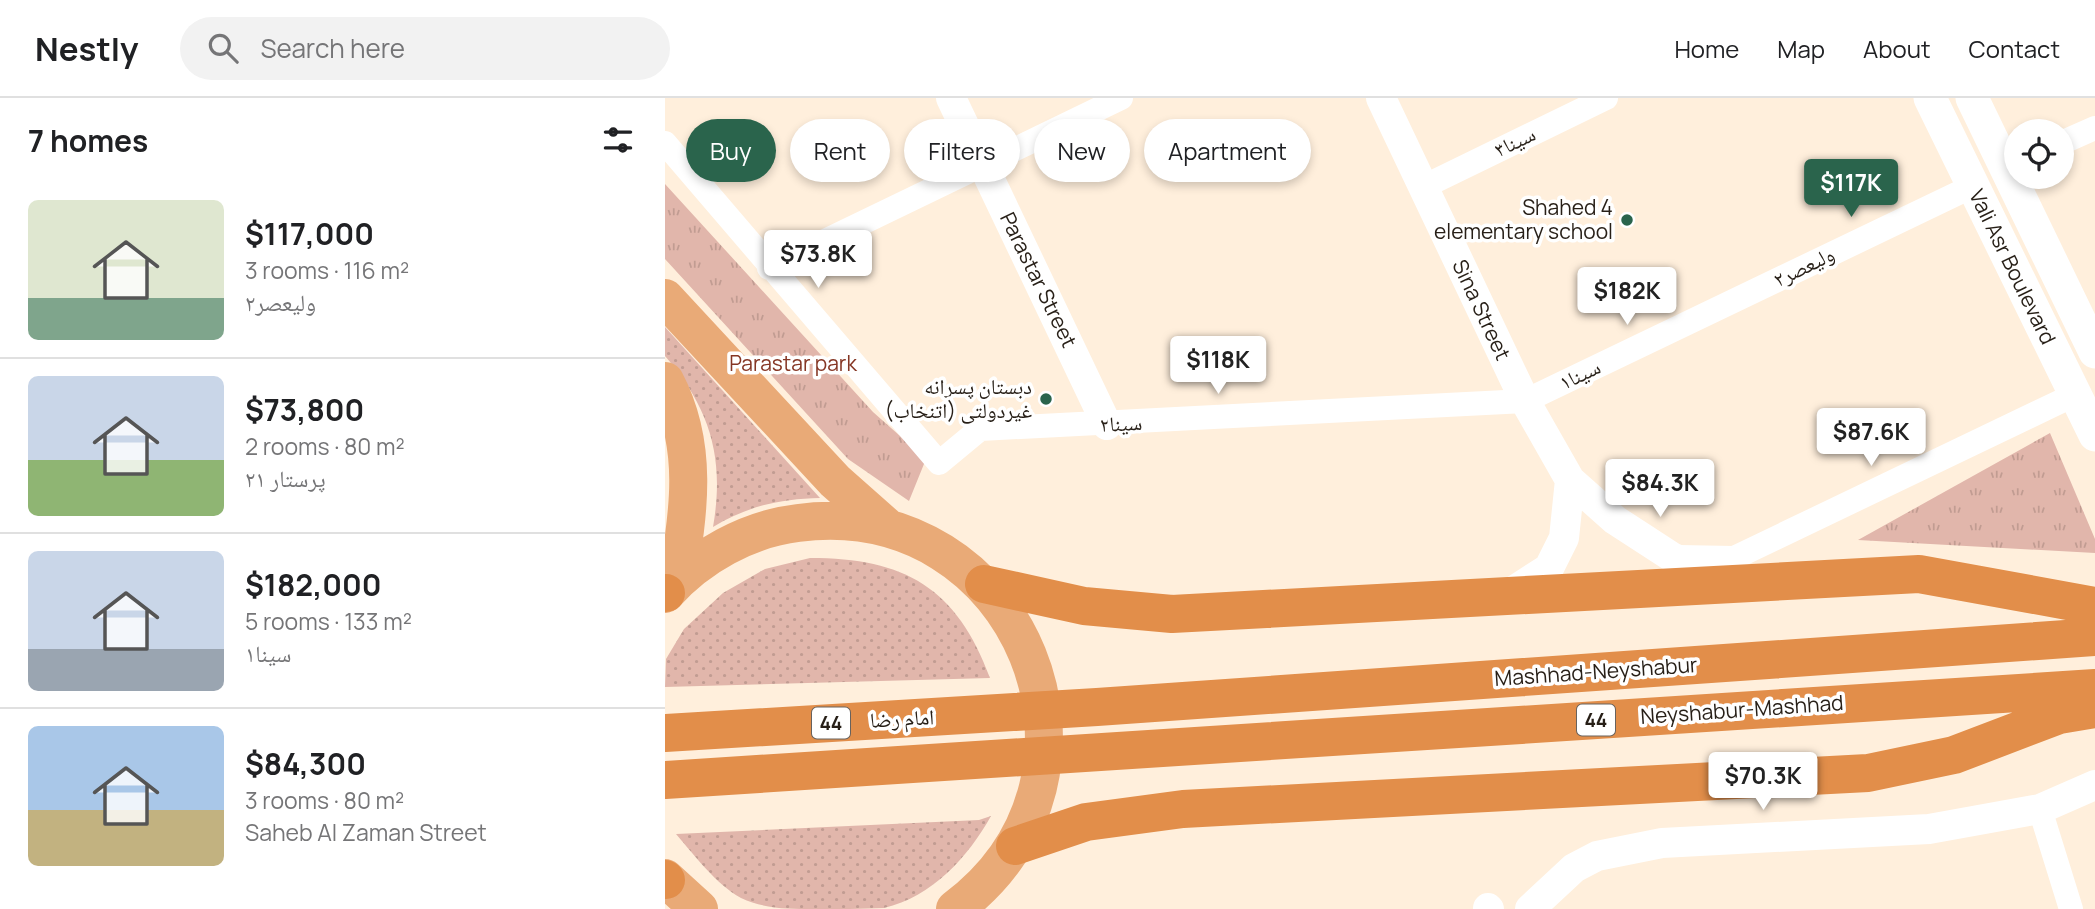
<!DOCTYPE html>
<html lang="en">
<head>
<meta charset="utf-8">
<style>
	body { margin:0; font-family:Manrope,"Noto Naskh Arabic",sans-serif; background:#f2f2f2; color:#202124; height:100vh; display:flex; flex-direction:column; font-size:26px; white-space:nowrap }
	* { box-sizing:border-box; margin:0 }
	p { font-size:23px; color:#757577 }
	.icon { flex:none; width:38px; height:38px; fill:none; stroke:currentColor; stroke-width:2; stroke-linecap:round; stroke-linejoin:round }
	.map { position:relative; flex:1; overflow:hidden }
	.drawer { display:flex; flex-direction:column; background:#fff; width:665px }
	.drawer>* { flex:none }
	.guide { position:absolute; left:21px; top:21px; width:665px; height:63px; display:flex; gap:14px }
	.buttons { position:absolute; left:1339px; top:21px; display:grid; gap:14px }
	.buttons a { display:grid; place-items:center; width:70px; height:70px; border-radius:50%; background:#fff; box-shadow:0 4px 10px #0003; font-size:35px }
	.price { position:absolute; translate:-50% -60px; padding:0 16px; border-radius:7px; background:#fff; color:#222; font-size:23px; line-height:46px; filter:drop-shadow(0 2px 4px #0008) }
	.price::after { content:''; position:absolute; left:50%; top:42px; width:21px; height:16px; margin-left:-10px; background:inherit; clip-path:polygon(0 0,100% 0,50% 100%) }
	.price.selected { background:#2a644c; color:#fff }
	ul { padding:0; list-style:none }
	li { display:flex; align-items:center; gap:21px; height:175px; padding:0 28px }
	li+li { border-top:2px solid #e0e0e0 }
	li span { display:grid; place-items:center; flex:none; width:196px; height:140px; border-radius:10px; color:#555 }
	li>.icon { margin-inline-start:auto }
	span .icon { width:84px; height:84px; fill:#fffc; stroke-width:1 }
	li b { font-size:30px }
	h2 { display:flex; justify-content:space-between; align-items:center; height:84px; padding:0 28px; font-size:30px }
	.chip { padding:0 24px; border-radius:32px; background:#fff; box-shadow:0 4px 10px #0003; font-size:24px; line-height:63px }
	.chip.selected { background:#2a644c; color:#fff }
	header { display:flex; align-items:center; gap:42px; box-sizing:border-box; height:98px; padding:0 35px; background:#fff; border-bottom:2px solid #e0e0e0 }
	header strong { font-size:33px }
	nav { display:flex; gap:38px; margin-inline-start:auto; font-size:24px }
	.search { width:490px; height:63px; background:#f2f2f2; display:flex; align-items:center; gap:18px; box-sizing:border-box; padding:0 24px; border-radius:38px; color:#757577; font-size:26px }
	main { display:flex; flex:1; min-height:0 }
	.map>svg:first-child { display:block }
</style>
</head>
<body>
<header>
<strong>Nestly</strong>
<div class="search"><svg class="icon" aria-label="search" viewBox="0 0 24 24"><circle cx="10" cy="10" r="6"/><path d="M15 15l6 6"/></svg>Search here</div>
<nav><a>Home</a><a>Map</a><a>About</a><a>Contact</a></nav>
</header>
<main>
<section class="drawer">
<h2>7 homes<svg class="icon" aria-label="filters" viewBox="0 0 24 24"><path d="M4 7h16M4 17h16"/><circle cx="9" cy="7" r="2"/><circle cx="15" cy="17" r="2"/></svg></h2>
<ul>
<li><span style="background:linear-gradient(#dfe7d0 70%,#7fa58c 0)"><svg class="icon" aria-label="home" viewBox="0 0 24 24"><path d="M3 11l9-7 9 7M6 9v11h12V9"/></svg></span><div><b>$117,000</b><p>3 rooms · 116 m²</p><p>ولیعصر۲</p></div></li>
<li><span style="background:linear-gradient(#c9d6e8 60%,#8fb573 0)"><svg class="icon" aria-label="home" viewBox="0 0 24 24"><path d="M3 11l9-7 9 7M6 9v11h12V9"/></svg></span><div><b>$73,800</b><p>2 rooms · 80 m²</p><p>پرستار ۲۱</p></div></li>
<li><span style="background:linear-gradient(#c9d6e8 70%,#9aa5b1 0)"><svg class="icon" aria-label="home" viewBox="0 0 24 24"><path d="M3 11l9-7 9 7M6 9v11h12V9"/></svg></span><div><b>$182,000</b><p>5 rooms · 133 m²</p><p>سینا۱</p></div></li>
<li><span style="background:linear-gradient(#a9c7e8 60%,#c2b280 0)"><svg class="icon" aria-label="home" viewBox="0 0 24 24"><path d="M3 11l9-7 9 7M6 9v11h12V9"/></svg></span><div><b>$84,300</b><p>3 rooms · 80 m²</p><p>Saheb Al Zaman Street</p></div></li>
</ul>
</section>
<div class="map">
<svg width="1430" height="811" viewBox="0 0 1430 811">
	<defs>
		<pattern id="grass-dots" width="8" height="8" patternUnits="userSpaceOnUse" patternTransform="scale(1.75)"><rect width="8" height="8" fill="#e1b6ab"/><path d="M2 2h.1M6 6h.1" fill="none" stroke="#c19c92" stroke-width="1.8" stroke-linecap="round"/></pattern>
		<pattern id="park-tufts" width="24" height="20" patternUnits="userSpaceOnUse" patternTransform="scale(1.75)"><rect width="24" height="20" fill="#e1b6ab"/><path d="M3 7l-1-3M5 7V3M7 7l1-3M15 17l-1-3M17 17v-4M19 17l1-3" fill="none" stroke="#c19c92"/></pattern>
	</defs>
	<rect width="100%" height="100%" fill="#ffefdc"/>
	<path fill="url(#grass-dots)" d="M0,229L155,400C114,401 83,408 48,429C60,360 45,310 0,258Z
		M145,460C240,460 292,490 325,580L0,589L1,561L19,531L58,495L100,471Z
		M326,718C303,759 267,799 219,810C198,811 171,811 149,811C124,811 99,811 76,800C51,786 30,758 11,736L314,722Z"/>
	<path fill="url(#park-tufts)" d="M0,86L208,314L261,361L244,403L183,361L0,161Z
		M1385,335L1430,441V455L1193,442Z"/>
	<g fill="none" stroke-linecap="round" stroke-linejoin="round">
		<path stroke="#fff" stroke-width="24" d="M0,45L274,365L315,331L860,303L1308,88
			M1396,45L1430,30
			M758,89L941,0
			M104,170L456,0
			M1013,459L1069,460L1409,297
			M1375,711L1406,811"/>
		<path stroke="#fff" stroke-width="30" d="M286,0L442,327
			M716,0L860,303L905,382L950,422L1007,459L1063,485
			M839,499L884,470L899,440L905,382
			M823,810L824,811
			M865,811L909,770L932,758L997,745L1264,731L1375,711L1430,687"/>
		<path stroke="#fff" stroke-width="33" d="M1265,0L1430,337
			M1307,0L1430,254"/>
		<path stroke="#e9aa77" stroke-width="38" d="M0,200L170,383L222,429
			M0,283C34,347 24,415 12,483
			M0,496C34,458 83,431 133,425C356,396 470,677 290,811
			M0,780L34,811"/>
		<path stroke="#e28e4a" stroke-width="38" d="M319,486L419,508L507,516L1254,476L1430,508
			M0,495H1
			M0,635L432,609L1430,539
			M0,682L1430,590
			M350,748L421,724L518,711L1203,675L1289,657L1394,617L1430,611
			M0,781L1,782"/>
	</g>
	<g fill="#2a644c" stroke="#fff" stroke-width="2.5">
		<circle cx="962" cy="122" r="7"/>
		<circle cx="381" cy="301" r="7"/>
	</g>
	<g text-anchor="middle" stroke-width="7" stroke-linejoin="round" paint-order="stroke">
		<g fill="#fff" stroke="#68625d" stroke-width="2">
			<rect x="912" y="606.5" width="38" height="31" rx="5"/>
			<rect x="147" y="609.5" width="38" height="31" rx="5"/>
		</g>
		<g font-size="19" font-weight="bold" fill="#271f17">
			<text x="931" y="629">44</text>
			<text x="166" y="632">44</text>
		</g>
		<g font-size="21" fill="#271f17" stroke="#fff">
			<text transform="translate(850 44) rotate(-26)" y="7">سینا۳</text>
			<text transform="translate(1139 169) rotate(-26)" y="7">ولیعصر۲</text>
			<text transform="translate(1347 169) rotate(64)" y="7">Vali Asr Boulevard</text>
			<text transform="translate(373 182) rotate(64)" y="7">Parastar Street</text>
			<text transform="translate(816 212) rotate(65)" y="7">Sina Street</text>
			<text transform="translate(915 277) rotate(-26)" y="7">سینا۱</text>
			<text transform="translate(456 326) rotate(-3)" y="7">سینا۲</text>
			<text transform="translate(931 574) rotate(-4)" y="7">Mashhad-Neyshabur</text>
			<text transform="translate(1077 612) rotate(-4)" y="7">Neyshabur-Mashhad</text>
			<text transform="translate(237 621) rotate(-3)" y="7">امام رضا</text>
		</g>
		<g font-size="21" fill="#271f17" stroke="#fff" text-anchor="end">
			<text x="948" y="117">Shahed 4<tspan x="948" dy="24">elementary school</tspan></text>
			<text x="367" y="296">دبستان پسرانه<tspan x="367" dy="24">غیردولتی (اتنخاب)</tspan></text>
		</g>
		<g font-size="21" fill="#853624" stroke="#fff">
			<text x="128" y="273">Parastar park</text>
		</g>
	</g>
</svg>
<div class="buttons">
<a><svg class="icon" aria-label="locate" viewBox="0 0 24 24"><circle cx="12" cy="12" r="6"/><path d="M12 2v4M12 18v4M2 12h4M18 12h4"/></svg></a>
</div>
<b class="price selected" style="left:1186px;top:121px">$117K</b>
<b class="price" style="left:153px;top:192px">$73.8K</b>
<b class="price" style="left:962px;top:229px">$182K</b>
<b class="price" style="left:553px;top:298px">$118K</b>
<b class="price" style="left:1206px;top:370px">$87.6K</b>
<b class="price" style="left:995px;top:421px">$84.3K</b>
<b class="price" style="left:1098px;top:714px">$70.3K</b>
<div class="guide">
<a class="chip selected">Buy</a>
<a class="chip">Rent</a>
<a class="chip">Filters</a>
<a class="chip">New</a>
<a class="chip">Apartment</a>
</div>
</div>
</main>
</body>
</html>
